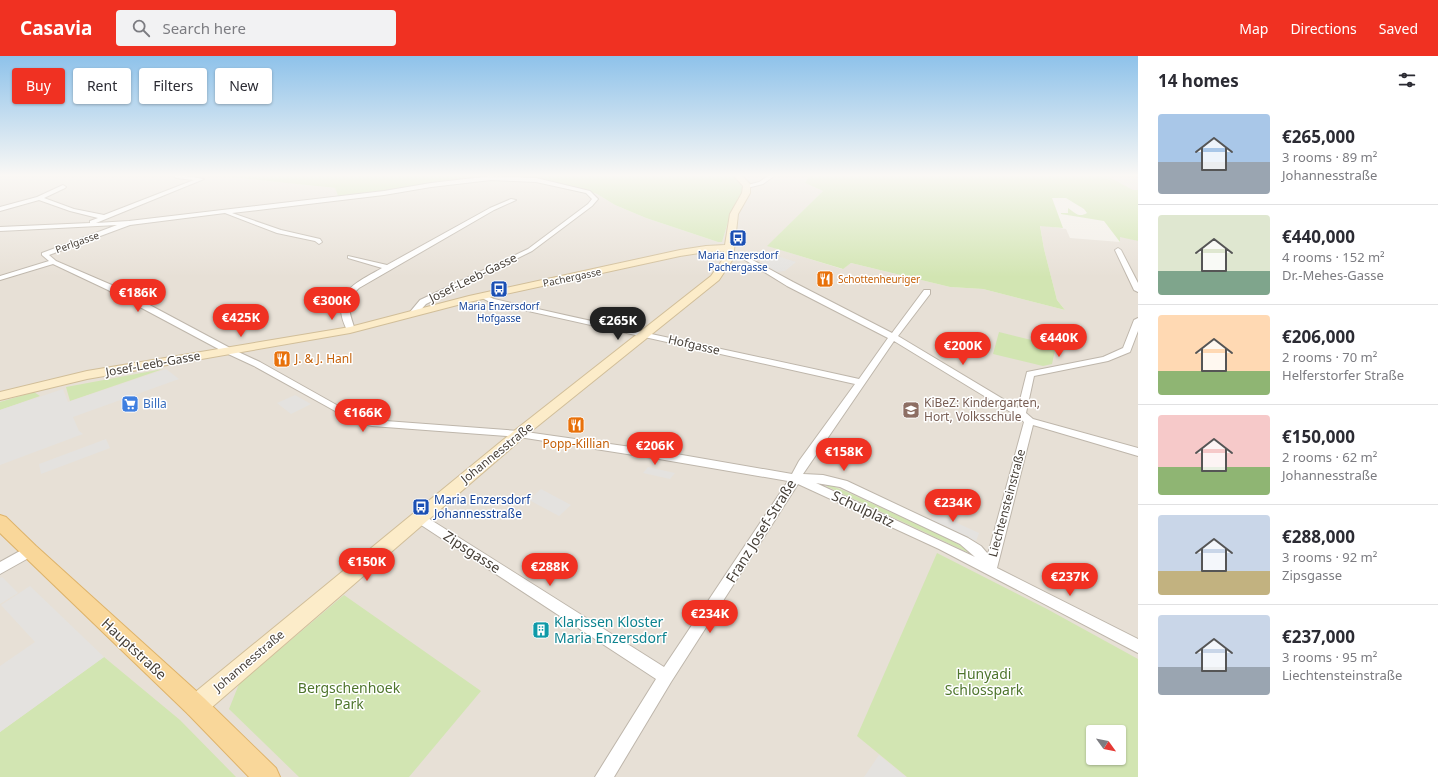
<!DOCTYPE html>
<html lang="en">
<head>
<meta charset="utf-8">
<style>
	body { margin:0; font-family:"Noto Sans",sans-serif; background:#f2f2f3; color:#2b2b33; height:100vh; display:flex; flex-direction:column; font-size:15px; white-space:nowrap }
	* { box-sizing:border-box; margin:0 }
	p { font-size:13px; color:#7c7c81 }
	.icon { flex:none; width:22px; height:22px; fill:none; stroke:currentColor; stroke-width:2; stroke-linecap:round; stroke-linejoin:round }
	.map { position:relative; flex:1; overflow:hidden }
	.drawer { display:flex; flex-direction:column; background:#fff; width:300px }
	.drawer>* { flex:none }
	.guide { position:absolute; left:12px; top:12px; width:380px; height:36px; display:flex; gap:8px }
	.needle { width:26px; rotate:123deg }
	.fabs { position:absolute; left:1086px; top:669px; display:grid; gap:8px }
	.fabs a { display:grid; place-items:center; width:40px; height:40px; border-radius:4px; background:#fff; box-shadow:0 1px 3px #0004; font-size:20px }
	.price { position:absolute; translate:-50% -34px; padding:0 9px; border-radius:14px; background:#f03122; color:#fff; font-size:13px; line-height:26px; filter:drop-shadow(0 1px 2px #0008) }
	.price::after { content:''; position:absolute; left:50%; top:24px; width:12px; height:9px; margin-left:-6px; background:inherit; clip-path:polygon(0 0,100% 0,50% 100%) }
	.price.selected { background:#222; color:#fff }
	ul { padding:0; list-style:none }
	li { display:flex; align-items:center; gap:12px; height:100px; padding:0 20px }
	li+li { border-top:1px solid #e1e1e2 }
	li span { display:grid; place-items:center; flex:none; width:112px; height:80px; border-radius:4px; color:#555 }
	li>.icon { margin-inline-start:auto }
	span .icon { width:48px; height:48px; fill:#fffc; stroke-width:1 }
	li b { font-size:17px }
	h2 { display:flex; justify-content:space-between; align-items:center; height:48px; padding:0 20px; font-size:17px }
	.tag { padding:0 14px; border-radius:4px; background:#fff; box-shadow:0 1px 3px #0004; font-size:14px; line-height:36px }
	.tag.selected { background:#f03122; color:#fff }
	header { display:flex; align-items:center; gap:24px; box-sizing:border-box; height:56px; padding:0 20px; background:#f03122; color:#fff }
	header strong { font-size:19px }
	nav { display:flex; gap:22px; margin-inline-start:auto; font-size:14px }
	.search { width:280px; height:36px; background:#f2f2f3; display:flex; align-items:center; gap:10px; box-sizing:border-box; padding:0 14px; border-radius:4px; color:#7c7c81; font-size:15px }
	main { display:flex; flex:1; min-height:0 }
	.map>svg:first-child { display:block }
</style>
</head>
<body>
<header>
<strong>Casavia</strong>
<div class="search"><svg class="icon" aria-label="search" viewBox="0 0 24 24"><circle cx="10" cy="10" r="6"/><path d="M15 15l6 6"/></svg>Search here</div>
<nav><a>Map</a><a>Directions</a><a>Saved</a></nav>
</header>
<main>
<div class="map">
<svg width="1138" height="721" viewBox="0 0 1138 721">
	<rect width="100%" height="100%" fill="#f3efe8"/>
	<path fill="#e7e0d6" fill-rule="evenodd" d="M0,120H219L335,132L512,121L534,123L571,130L597,138L615,149L646,162L718,186L722,185L731,156L744,137L743,132L734,120H809L805,127L823,135L768,190L842,213L851,207L950,231L983,233L1065,254L1057,244L1044,193L1040,169L1066,173L1070,182L1120,186L1119,181H1125L1138,185V721H0ZM1093,676H1119V702H1093Z
		M1101,120H1138V139Z"/>
	<path fill="#d2e5b2" fill-rule="evenodd" d="M219,120H734L743,132L744,137L731,156L722,186H718L646,162L615,149L597,138L571,130L534,123L512,121L488,122L339,142L335,132Z
		M809,120H1101L1116,127L1103,120H1107L1133,134H1138V185L1120,181V186L1104,165L1061,158V157H1068V152C1075,157 1079,162 1087,157L1084,153L1066,142H1052L1063,172L1040,170L1044,193L1057,244L1065,254L983,233L950,231L851,207L843,213L767,190L823,135L805,127Z
		M999,276L1056,290L1052,308L1043,310L993,298Z
		M163,313L70,345L66,331Z
		M34,336L40,340L0,354V346Z
		M827,428L845,435L941,479L965,492L969,497L826,430Z
		M937,497L1047,553L1138,603V721H907L857,680ZM1093,676H1119V702H1093Z
		M344,539L481,635L409,721H299L229,653L239,628Z
		M104,601L180,664L236,721H0V676Z"/>
	<path fill="#e4e2df" d="M774,199L796,206L785,215L777,216L761,206Z
		M166,313L179,323L73,361L79,375L83,378L0,409V354L63,333L68,346Z
		M295,339L311,348L291,358L277,347Z
		M106,383L110,392L41,418L39,408Z
		M648,411L675,417L670,423L643,417Z
		M541,433L571,449L559,460L529,444Z
		M935,457L979,477L976,485L931,464Z
		M2,521L18,537L0,548V522Z
		M30,530L104,601L0,676V610L35,586L1,549Z
		M879,699L906,721H864Z"/>
	<g fill="none" stroke-linecap="round" stroke-linejoin="round">
		<g stroke="#beb6ab" stroke-width="2">
			<path id="street" d="M174,120H186L204,123L96,167L129,165L384,135L431,127L491,120L536,122L590,135L598,143L592,150L532,195L426,248L417,258H414L410,256L420,244L528,193L588,148L592,143L586,137L536,126L491,124L431,131L384,139L232,157L281,174L320,183L322,186L319,188L315,185L277,177L225,157L130,169L49,199L56,205L114,230L232,293L260,306L358,361L372,364L519,375L659,395L792,418L799,405L855,328L492,247L478,240L482,238L494,243C616,271 737,296 859,323L888,282L787,230L745,204L728,199L727,198L730,196L749,202L793,226L892,277L924,234H930V238L898,280L1018,352L1027,316L1103,301L1123,292L1134,264L1138,262V275L1130,296L1108,305L1034,320L1026,357L1033,363L1138,392V400L1033,369L997,512L1138,583V597L939,493L798,428L671,626L614,721H595L656,623L415,465L413,462L415,459L419,458L423,459L664,611L788,425L659,403L519,381L372,370L355,366L254,310L226,297L108,234L53,208L0,224V220L49,205L42,199V197L117,169L0,175V171L90,167V165L98,162L70,155L39,144L0,155V151L37,141L63,129L66,131L65,132L44,142L74,153L104,159L194,124L176,122ZM894,285L1017,360L1024,366L988,498L981,490L968,482L847,425L823,419L803,418ZM816,427L840,431L960,488L975,501Z
				M768,120H774L763,128L747,132L744,130L759,126Z
				M511,143L516,144L494,154L359,232C343,246 350,257 355,274L351,276H348C328,238 354,228 382,212L348,202V200L387,209L490,152Z
				M1118,192L1121,194L1138,227V236L1134,234L1115,194Z
				M29,490L34,491L35,495L34,499L0,518V506Z"/>
		</g>
		<g stroke="#d1be99" stroke-width="2">
			<path id="secondary" d="M734,120H742L750,128V137L738,158L733,203L719,224L524,381L204,658L196,661L188,658L185,650L188,642L514,375L711,220L723,203L724,195L706,196L680,200L469,246L350,277L87,323L0,344V336L87,315L350,271L469,240L680,194L706,190L725,189L730,158L742,137L743,130Z"/>
		</g>
		<g stroke="#deb36a" stroke-width="2">
			<path id="primary" d="M0,459L6,461L36,490L204,642L276,712L280,721H249L188,658L0,477Z"/>
		</g>
		<use href="#street" fill="#fff" fill-rule="evenodd"/>
		<use href="#secondary" fill="#fcecc9" fill-rule="evenodd"/>
		<use href="#primary" fill="#f9d79a" fill-rule="evenodd"/>
	</g>
	<linearGradient id="sky" x2="0" y2="1"><stop stop-color="#8ec2ea"/><stop offset="0.54" stop-color="#faf8f5"/><stop offset="1" stop-color="#faf8f5" stop-opacity="0"/></linearGradient>
	<rect width="1138" height="221" fill="url(#sky)"/>
	<defs>
		<g id="bus-square" transform="scale(0.9)"><rect x="-9" y="-9" width="18" height="18" rx="4" fill="#1a4fb4" stroke="#fff"/><path d="M-5-6H5V4H4V6H2V4H-2V6H-4V4H-5ZM-3.5-4V0h7V-4ZM-3.5 1.2v1.5H-2V1.2ZM2 1.2v1.5H3.5V1.2Z" fill="#fff"/></g>
		<g id="restaurant-square" transform="scale(0.9)"><rect x="-9" y="-9" width="18" height="18" rx="4" fill="#e8710a" stroke="#fff"/><path d="M-5-6h1v4h1v-4h1v4h1v-4h1v5L-1.5 .5V6h-2V.5L-5-1ZM5-6V6H3V1.5H1.5Q1.5-4 5-6Z" fill="#fff"/></g>
		<g id="supermarket-square" transform="scale(0.9)"><rect x="-9" y="-9" width="18" height="18" rx="4" fill="#3f7fe0" stroke="#fff"/><path d="M-6-5.5h2.5l.6 2H6L4.5 2H-2.5L-4.4-4H-6ZM-1.5 3.2a1.3 1.3 0 1 0 .1 0ZM3 3.2a1.3 1.3 0 1 0 .1 0Z" fill="#fff"/></g>
		<g id="school-square" transform="scale(0.9)"><rect x="-9" y="-9" width="18" height="18" rx="4" fill="#8d6e63" stroke="#fff"/><path d="M0-5L7-2L0 1L-7-2ZM-4 1L0 2.5L4 1V4Q0 6-4 4Z" fill="#fff"/></g>
		<g id="building-square" transform="scale(0.9)"><rect x="-9" y="-9" width="18" height="18" rx="4" fill="#0f9aa8" stroke="#fff"/><path d="M-4-6H4V6H1V3H-1V6H-4ZM-2.5-4.3h1.7v1.8h-1.7ZM.8-4.3h1.7v1.8H.8ZM-2.5-1h1.7V.8h-1.7ZM.8-1h1.7V.8H.8Z" fill="#fff"/></g>
	</defs>
	<g fill-rule="evenodd">
		<use href="#bus-square" x="738" y="182"/>
		<use href="#restaurant-square" x="825" y="223"/>
		<use href="#bus-square" x="499" y="233"/>
		<use href="#restaurant-square" x="282" y="303"/>
		<use href="#supermarket-square" x="130" y="348"/>
		<use href="#school-square" x="911" y="354"/>
		<use href="#restaurant-square" x="576" y="369"/>
		<use href="#bus-square" x="421" y="451"/>
		<use href="#building-square" x="541" y="574"/>
	</g>
	<g text-anchor="middle" stroke-width="3" stroke-linejoin="round" paint-order="stroke">
		<g font-size="10" fill="#463f37" stroke="#fff">
			<text transform="translate(77 186) rotate(-20)" y="4">Perlgasse</text>
			<text transform="translate(572 221) rotate(-12)" y="4">Pachergasse</text>
		</g>
		<g font-size="10" fill="#164399" stroke="#fff">
			<text x="738" y="203">Maria Enzersdorf<tspan x="738" dy="12">Pachergasse</tspan></text>
			<text x="499" y="254">Maria Enzersdorf<tspan x="499" dy="12">Hofgasse</tspan></text>
		</g>
		<g font-size="10" fill="#c56008" stroke="#fff" text-anchor="start">
			<text x="838" y="227">Schottenheuriger</text>
		</g>
		<g font-size="12" fill="#463f37" stroke="#fff">
			<text transform="translate(473 222) rotate(-26)" y="4">Josef-Leeb-Gasse</text>
			<text transform="translate(694 289) rotate(13)" y="4">Hofgasse</text>
			<text transform="translate(153 308) rotate(-10)" y="4">Josef-Leeb-Gasse</text>
			<text transform="translate(497 397) rotate(-39)" y="4">Johannesstraße</text>
			<text transform="translate(1007 447) rotate(-75)" y="4">Liechtensteinstraße</text>
			<text transform="translate(249 605) rotate(-40)" y="4">Johannesstraße</text>
		</g>
		<g font-size="12" fill="#c56008" stroke="#fff" text-anchor="start">
			<text x="295" y="307">J. &amp; J. Hanl</text>
			<text x="576" y="392" text-anchor="middle">Popp-Killian</text>
		</g>
		<g font-size="12" fill="#785e54" stroke="#fff" text-anchor="start">
			<text x="924" y="351">KiBeZ: Kindergarten,<tspan x="924" dy="14">Hort, Volksschule</tspan></text>
		</g>
		<g font-size="12" fill="#366cbe" stroke="#fff" text-anchor="start">
			<text x="143" y="352">Billa</text>
		</g>
		<g font-size="12" fill="#164399" stroke="#fff" text-anchor="start">
			<text x="434" y="448">Maria Enzersdorf<tspan x="434" dy="14">Johannesstraße</tspan></text>
		</g>
		<g font-size="14" fill="#463f37" stroke="#fff">
			<text transform="translate(863 453) rotate(25)" y="5">Schulplatz</text>
			<text transform="translate(761 475) rotate(-58)" y="5">Franz Josef-Straße</text>
			<text transform="translate(472 496) rotate(33)" y="5">Zipsgasse</text>
			<text transform="translate(134 593) rotate(43)" y="5">Hauptstraße</text>
		</g>
		<g font-size="14" fill="#0d838f" stroke="#fff" text-anchor="start">
			<text x="554" y="571">Klarissen Kloster<tspan x="554" dy="16">Maria Enzersdorf</tspan></text>
		</g>
		<g font-size="14" fill="#4e752c" stroke="#fff">
			<text x="984" y="623">Hunyadi<tspan x="984" dy="16">Schlosspark</tspan></text>
			<text x="349" y="637">Bergschenhoek<tspan x="349" dy="16">Park</tspan></text>
		</g>
	</g>
</svg>
<div class="fabs">
<a><svg class="needle" viewBox="-14 -14 28 28"><path d="M0-13l5 13h-10z" fill="#e53935"/><path d="M0 13l5-13h-10z" fill="#7c7c81"/></svg></a>
</div>
<b class="price" style="left:138px;top:257px">€186K</b>
<b class="price" style="left:332px;top:265px">€300K</b>
<b class="price" style="left:241px;top:282px">€425K</b>
<b class="price selected" style="left:618px;top:285px">€265K</b>
<b class="price" style="left:1059px;top:302px">€440K</b>
<b class="price" style="left:963px;top:310px">€200K</b>
<b class="price" style="left:363px;top:377px">€166K</b>
<b class="price" style="left:655px;top:410px">€206K</b>
<b class="price" style="left:844px;top:416px">€158K</b>
<b class="price" style="left:953px;top:467px">€234K</b>
<b class="price" style="left:367px;top:526px">€150K</b>
<b class="price" style="left:550px;top:531px">€288K</b>
<b class="price" style="left:1070px;top:541px">€237K</b>
<b class="price" style="left:710px;top:578px">€234K</b>
<div class="guide">
<a class="tag selected">Buy</a>
<a class="tag">Rent</a>
<a class="tag">Filters</a>
<a class="tag">New</a>
</div>
</div>
<section class="drawer">
<h2>14 homes<svg class="icon" aria-label="filters" viewBox="0 0 24 24"><path d="M4 7h16M4 17h16"/><circle cx="9" cy="7" r="2"/><circle cx="15" cy="17" r="2"/></svg></h2>
<ul>
<li><span style="background:linear-gradient(#a9c7e8 60%,#9aa5b1 0)"><svg class="icon" aria-label="home" viewBox="0 0 24 24"><path d="M3 11l9-7 9 7M6 9v11h12V9"/></svg></span><div><b>€265,000</b><p>3 rooms · 89 m²</p><p>Johannesstraße</p></div></li>
<li><span style="background:linear-gradient(#dfe7d0 70%,#7fa58c 0)"><svg class="icon" aria-label="home" viewBox="0 0 24 24"><path d="M3 11l9-7 9 7M6 9v11h12V9"/></svg></span><div><b>€440,000</b><p>4 rooms · 152 m²</p><p>Dr.-Mehes-Gasse</p></div></li>
<li><span style="background:linear-gradient(#ffd9b3 70%,#8fb573 0)"><svg class="icon" aria-label="home" viewBox="0 0 24 24"><path d="M3 11l9-7 9 7M6 9v11h12V9"/></svg></span><div><b>€206,000</b><p>2 rooms · 70 m²</p><p>Helferstorfer Straße</p></div></li>
<li><span style="background:linear-gradient(#f6c9c9 65%,#8fb573 0)"><svg class="icon" aria-label="home" viewBox="0 0 24 24"><path d="M3 11l9-7 9 7M6 9v11h12V9"/></svg></span><div><b>€150,000</b><p>2 rooms · 62 m²</p><p>Johannesstraße</p></div></li>
<li><span style="background:linear-gradient(#c9d6e8 70%,#c2b280 0)"><svg class="icon" aria-label="home" viewBox="0 0 24 24"><path d="M3 11l9-7 9 7M6 9v11h12V9"/></svg></span><div><b>€288,000</b><p>3 rooms · 92 m²</p><p>Zipsgasse</p></div></li>
<li><span style="background:linear-gradient(#c9d6e8 65%,#9aa5b1 0)"><svg class="icon" aria-label="home" viewBox="0 0 24 24"><path d="M3 11l9-7 9 7M6 9v11h12V9"/></svg></span><div><b>€237,000</b><p>3 rooms · 95 m²</p><p>Liechtensteinstraße</p></div></li>
</ul>
</section>
</main>
</body>
</html>
